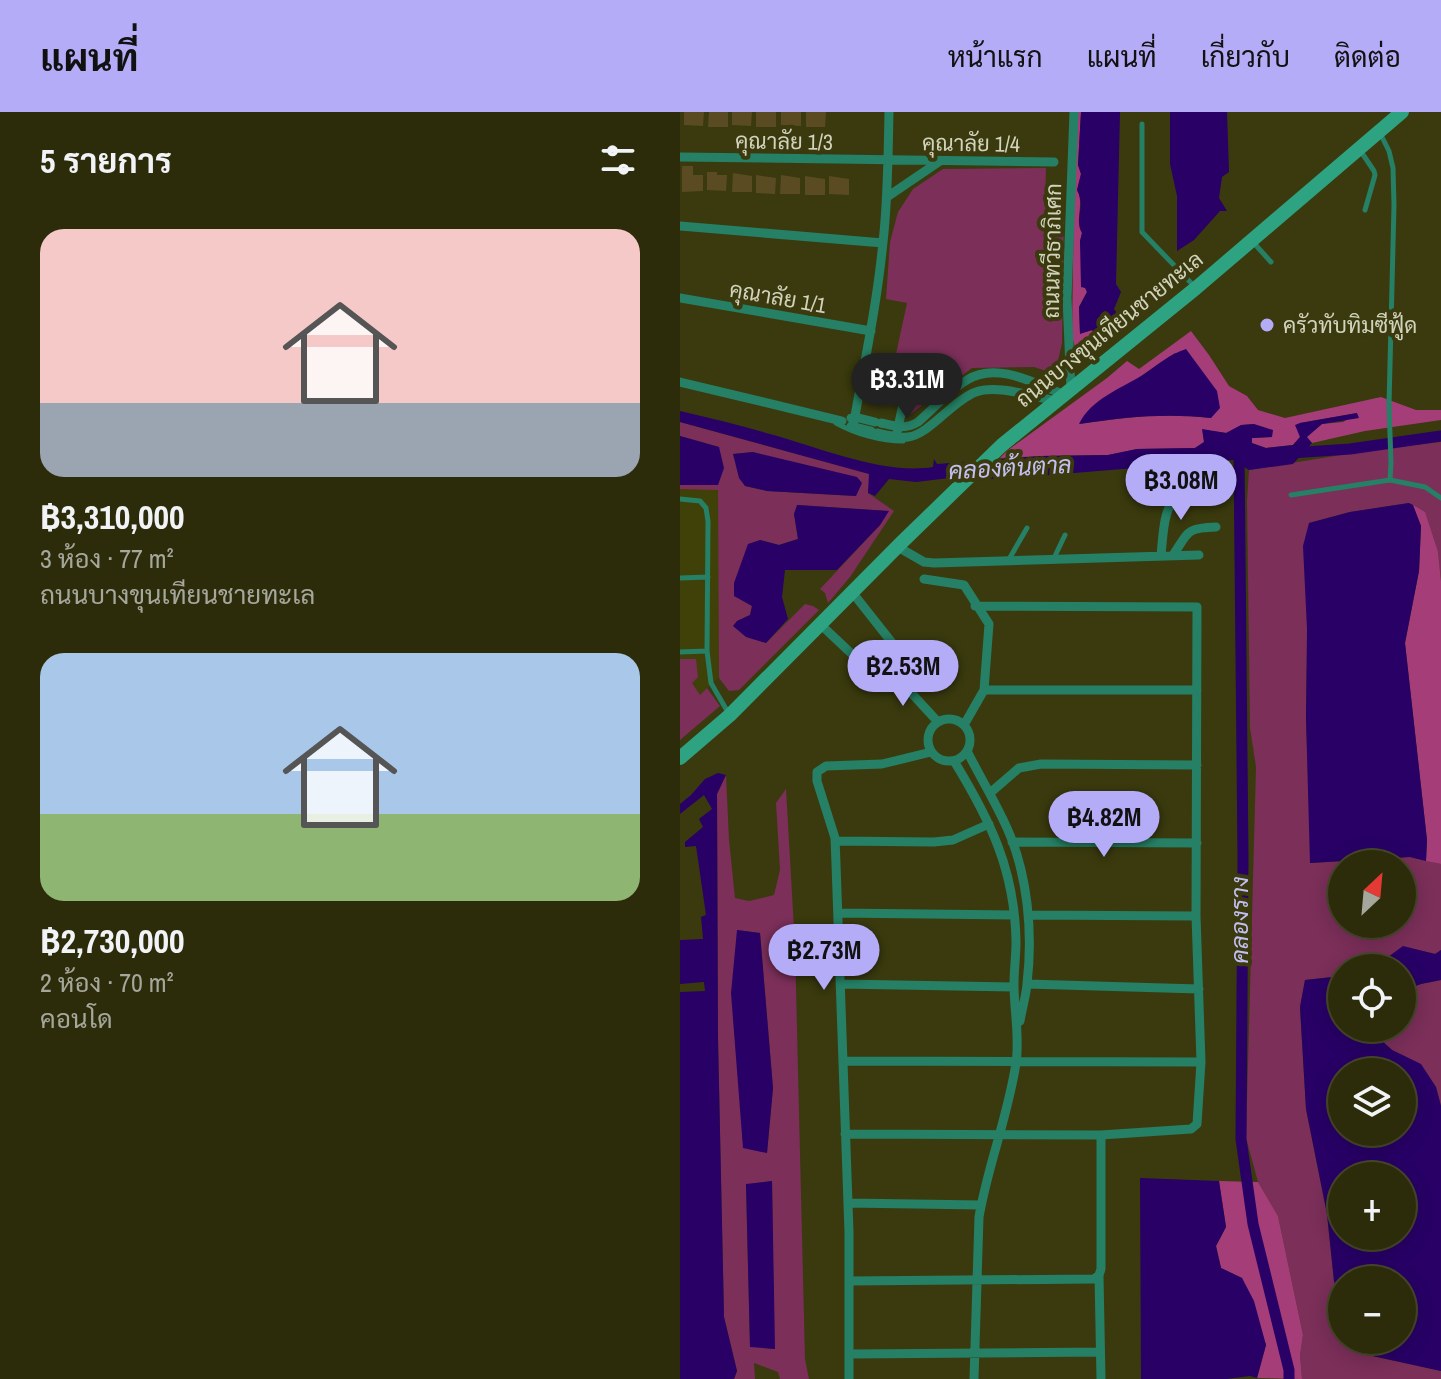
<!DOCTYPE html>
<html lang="th">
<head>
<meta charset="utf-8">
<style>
	body { margin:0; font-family:"Archivo Narrow",Sarabun,sans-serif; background:#343413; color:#f1f3f6; height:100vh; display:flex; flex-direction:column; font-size:30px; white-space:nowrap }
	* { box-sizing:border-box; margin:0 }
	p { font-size:26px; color:#a6a79c }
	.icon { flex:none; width:44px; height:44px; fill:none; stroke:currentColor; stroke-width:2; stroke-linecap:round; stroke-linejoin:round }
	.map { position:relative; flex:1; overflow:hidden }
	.drawer { display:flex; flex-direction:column; background:#2c2c0a; width:680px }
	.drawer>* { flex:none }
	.needle { width:52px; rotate:26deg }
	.fabs { position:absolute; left:648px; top:738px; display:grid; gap:16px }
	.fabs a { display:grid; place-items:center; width:88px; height:88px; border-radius:50%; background:#2c2c0a; box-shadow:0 4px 20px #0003,0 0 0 2px #48482b; font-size:40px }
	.price { position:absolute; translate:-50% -68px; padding:0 18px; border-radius:28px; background:#b5acf8; color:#111; font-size:26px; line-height:52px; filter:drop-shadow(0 2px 4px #0008) }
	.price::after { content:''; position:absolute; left:50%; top:48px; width:24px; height:18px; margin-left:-12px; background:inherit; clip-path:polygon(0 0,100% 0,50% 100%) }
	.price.active { background:#222; color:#fff }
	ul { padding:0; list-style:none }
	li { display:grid; align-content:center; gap:16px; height:424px; padding:0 40px }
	li span { display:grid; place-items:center; height:248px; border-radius:24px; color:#555 }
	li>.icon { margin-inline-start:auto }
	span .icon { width:144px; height:144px; fill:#fffc; stroke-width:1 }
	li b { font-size:34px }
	h2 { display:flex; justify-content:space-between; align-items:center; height:96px; padding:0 40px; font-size:34px }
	header { display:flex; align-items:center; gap:48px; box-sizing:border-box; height:112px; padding:0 40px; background:#b5acf8; color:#111 }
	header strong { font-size:38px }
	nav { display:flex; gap:44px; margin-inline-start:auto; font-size:28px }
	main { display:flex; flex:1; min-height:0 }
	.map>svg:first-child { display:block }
</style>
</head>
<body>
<header>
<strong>แผนที่</strong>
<nav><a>หน้าแรก</a><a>แผนที่</a><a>เกี่ยวกับ</a><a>ติดต่อ</a></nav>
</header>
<main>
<section class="drawer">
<h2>5 รายการ<svg class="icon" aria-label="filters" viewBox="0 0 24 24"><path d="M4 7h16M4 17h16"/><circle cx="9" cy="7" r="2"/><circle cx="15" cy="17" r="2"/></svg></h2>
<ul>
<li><span style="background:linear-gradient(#f6c9c9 70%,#9aa5b1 0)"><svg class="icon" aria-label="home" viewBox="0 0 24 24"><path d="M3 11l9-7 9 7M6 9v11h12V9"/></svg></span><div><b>฿3,310,000</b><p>3 ห้อง · 77 m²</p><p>ถนนบางขุนเทียนชายทะเล</p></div></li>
<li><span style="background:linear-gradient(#a9c7e8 65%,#8fb573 0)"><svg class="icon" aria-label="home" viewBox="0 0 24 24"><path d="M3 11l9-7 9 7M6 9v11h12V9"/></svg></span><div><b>฿2,730,000</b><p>2 ห้อง · 70 m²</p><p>คอนโด</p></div></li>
</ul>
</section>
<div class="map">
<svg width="761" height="1267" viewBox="0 0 761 1267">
	<rect width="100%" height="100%" fill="#3a3a0e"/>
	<path fill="#404009" d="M0,377H38L43,561L0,602Z"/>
	<path fill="#7b2f59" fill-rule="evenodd" d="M366,56L365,91L384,94L382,231L375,262L354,255L292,256L228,304L238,263L213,256L227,191L206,187L210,130L218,100L233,77L263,57Z
		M0,310L190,362L188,381L214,399L170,465L148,491L145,481L140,477L200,413L208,399L118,393L114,402L118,427L99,433L80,428L54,483L72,494L70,503L57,509L86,531L125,492L133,494L139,498L59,578L49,579L39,566L38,378L0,377V373H38L39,335L0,324ZM73,340L175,384L87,379L65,374L53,342Z
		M761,330V469L758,440L729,391L670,400L629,411L626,606L631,751L730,745L761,752V838L756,842L723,835L693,856H662V864L625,868L620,895L626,997L647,1102L654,1169L662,1193V1228H671L673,1233L688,1243L761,1259V1267H622L620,1243L623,1223L598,1104L578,1070L566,1026L576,655L570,616L567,389L569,358L692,338ZM662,752H722V812H662Z
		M0,547H16L18,565L12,571L20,583L27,576L40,594L0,628Z
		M46,663L49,728L55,786L69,789L94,783L100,758L96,691L106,677L115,834L125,1247L129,1267H100L98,1260L74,1251L75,1267H54L57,1259L44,1205L38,927L37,682ZM57,818L80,821L93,976L87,1041ZM91,1069L92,1070L94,1237L70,1234L66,1073Z
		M761,868V994L756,975L741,953L712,938L700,927L696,916H722V879L741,872Z"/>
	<path fill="#a53d78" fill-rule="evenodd" d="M395,0H401L398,53L401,62L397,78C405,92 394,107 402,121L400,129L407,180L399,195L400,221L413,218L417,226L397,244L392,224Z
		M511,219L529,243L549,274L567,284L578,298L605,306L701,285L736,298H761V308L685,319L632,331L626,325L642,312L663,310L677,301L620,311V325L613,333L586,336L571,331V326L592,325L574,312L562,313L547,321L523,318L524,330L515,336L457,337L428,343L361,344L320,346L328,338L427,266L447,249L459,257ZM495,241L531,306C485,301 446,305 400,312L461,264Z
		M733,393L745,400L758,440L761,469V752L746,749L747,728L725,531L739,459L741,414Z
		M539,1069L578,1070L598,1104L623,1223L620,1243L622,1267L577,1266L586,1233L562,1166L541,1156L536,1134L546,1115Z"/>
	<path fill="#280066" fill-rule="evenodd" d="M401,0H440L436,172L441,180L434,197L440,205L417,226L412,218L400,222L399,195L407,180L405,176L401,175L400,129L402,121C394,107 406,94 397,78L401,62L398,53Z
		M490,0H547L549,60L542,65L539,86L547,99H540L514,128L497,139V84L490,52Z
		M506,237L537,279L540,296L531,306C485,301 445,305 399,312C411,287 440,277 463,263C477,253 490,242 506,237Z
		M0,299C30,306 60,313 90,322C138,335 203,363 253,355L254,347L257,352L361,344L428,343L457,337L515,336L524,330L522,317L546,321L561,313L574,312L593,318L592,325L572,326V331L586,336L613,333L620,325L615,313L620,311L677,301L679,306L642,312L627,325L632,331L613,352L569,358L553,348L321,367L270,366L236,370L209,367L195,384L188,381L189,362L0,310Z
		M0,324L39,335L44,356L38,373H0Z
		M73,340L177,365L182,371L176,384L87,379L65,374L59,366L53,342Z
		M729,391L733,393L741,414L739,459L725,531L747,728L746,749L730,745L630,751L626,606L627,517L623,434L629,411L670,400Z
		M117,393L209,399L200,413L157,458H105L102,485L108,507L86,531L66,525L53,514L57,509L70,503L72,494L54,484V471L68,432L80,428L99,433L118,427L114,402Z
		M38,661L46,663L37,682L38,927L44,1205L57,1259L54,1267H0V880L25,879L24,870L0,872V828L23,827L21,805L26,803L16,734L5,735V730L23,715L19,707L32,697L24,683L0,702V692L11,683L25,667Z
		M57,818L80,821L93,976L87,1041L63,1036L51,881Z
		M723,834L755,842L761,838V868L741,872L722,879V856H693Z
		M662,864V916H696L700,927L712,938L741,952L756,975L761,994V1259L688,1243L673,1232L671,1228H722V1168H662V1193L654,1169L647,1102L626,997L620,895L625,868ZM662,960H722V1020H662ZM662,1064H722V1124H662Z
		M460,1066L539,1069L546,1115L536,1134L541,1156L562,1166L574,1189L586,1233L577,1266L570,1264L546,1267H461Z
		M92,1069L95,1237L70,1235L66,1072Z"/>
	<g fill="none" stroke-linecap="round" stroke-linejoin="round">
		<path stroke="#280066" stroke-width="11" d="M611,341L670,337L761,324
			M559,344L563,746L561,1027L573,1112L609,1258V1267"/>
	</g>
	<path fill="#5a4b23" d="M4,0H24L23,14L4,13Z
		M29,0H48V15H28Z
		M52,0H72L71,14L52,13Z
		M76,0H96V15H76Z
		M101,0H121V14L101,13Z
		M126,0H146L145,15H126Z
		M2,54H13V63H23V79L2,80Z
		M27,60H37V63H47L46,79L27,78Z
		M53,61L72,64V80H52Z
		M76,63L96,66L95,82L76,81Z
		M101,63L120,66V82H100Z
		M125,64L145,67V83H125Z
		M149,64L169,67V83L149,82Z"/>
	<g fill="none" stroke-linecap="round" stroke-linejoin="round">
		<path stroke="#258065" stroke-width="5" d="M462,12V120L515,175
			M700,21L709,39L713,56L714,93L709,293L711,351L710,368L745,375L761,386
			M680,38L694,59L695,63L685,98
			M572,129L591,150
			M156,311C176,322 201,329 223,329
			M611,383L710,368
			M0,387L20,389L26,396L28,409L27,539L31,571L49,602
			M374,446L385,423
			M328,449L347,416
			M0,466L28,465
			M0,540L27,539"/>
		<path stroke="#258065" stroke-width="9" d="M0,45L374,50
			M207,85L260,49
			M0,114L203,131
			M0,186L191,219
			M0,270L162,309
			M391,279L387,186L394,0
			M171,306L175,305L195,310
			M201,311C215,314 225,318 238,310C254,296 269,279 287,268C317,249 356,272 385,283
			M171,314L191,319
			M173,315C184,253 197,192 203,130C208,87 208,44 209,0
			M217,320L229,265
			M197,321C207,323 218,326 228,325C249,323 273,288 296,280C317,272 354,285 377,289
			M218,435L244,450L254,451L519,443
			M493,443C509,420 505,416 536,415
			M481,444C484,410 483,399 504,370
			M244,467L284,473L309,512L304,578L284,613
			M172,480L217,537L212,560
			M295,494L517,495L516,804
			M140,512L191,560H212L258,610
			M304,578H517
			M248 628a21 21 0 1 1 42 0a21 21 0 1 1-42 0Z
			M287,639C300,665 315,689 327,716C348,763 353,821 347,872C346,884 342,897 340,909
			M274,649C310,708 335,758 336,830C336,844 334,858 334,872C334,899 340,925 336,951C328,1004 308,1053 299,1105L294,1267
			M310,681L339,656L361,652L517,653
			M155,729L254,730L273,728L309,712
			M332,730L517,731
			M158,801L334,803
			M160,872L334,875
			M347,872L519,877
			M163,949L521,950
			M165,1022L421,1023L511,1017L517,1012L521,950L516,804L348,803
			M168,1091L301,1093
			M419,1163L421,1267
			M169,1169L414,1167L419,1163L421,1157V1023
			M170,1242L420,1240
			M169,1267V1120L156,752L155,726L137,669V660L146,654L202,652L251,640"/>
		<path stroke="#2ea381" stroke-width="14" d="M0,646L50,603L222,430L322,333L516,176L722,0"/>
	</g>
	<circle fill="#b5acf8" stroke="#3a3a0e" stroke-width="3" cx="587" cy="213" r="8"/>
	<g text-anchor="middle" stroke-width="8" stroke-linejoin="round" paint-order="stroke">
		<g font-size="22" fill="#d2d3bc" stroke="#3a3a0e">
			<text transform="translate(104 29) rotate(1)" y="8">คุณาลัย 1/3</text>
			<text transform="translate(291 31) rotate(1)" y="8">คุณาลัย 1/4</text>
			<text transform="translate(372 139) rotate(-89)" y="8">ถนนทวีธาภิเศก</text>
			<text transform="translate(98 185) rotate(10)" y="8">คุณาลัย 1/1</text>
			<text transform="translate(429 217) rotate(-39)" y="8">ถนนบางขุนเทียนชายทะเล</text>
		</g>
		<g font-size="22" fill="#d2d3bc" stroke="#3a3a0e" text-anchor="start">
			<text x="603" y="221">ครัวทับทิมซีฟู้ด</text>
		</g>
		<g font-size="24" font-style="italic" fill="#c4bff3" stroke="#3a3a0e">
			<text transform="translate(330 356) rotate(-3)" y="8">คลองต้นตาล</text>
			<text transform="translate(560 808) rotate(-90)" y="8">คลองราง</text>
		</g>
	</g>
</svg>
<div class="fabs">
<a><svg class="needle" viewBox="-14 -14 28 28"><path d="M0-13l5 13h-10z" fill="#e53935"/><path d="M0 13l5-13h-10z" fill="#a6a79c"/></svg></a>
<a><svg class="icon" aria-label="locate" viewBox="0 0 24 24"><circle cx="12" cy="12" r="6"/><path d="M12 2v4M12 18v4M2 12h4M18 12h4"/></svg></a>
<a><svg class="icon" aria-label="layers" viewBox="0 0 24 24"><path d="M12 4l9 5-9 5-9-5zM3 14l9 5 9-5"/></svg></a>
<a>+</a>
<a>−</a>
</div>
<b class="price active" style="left:227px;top:309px">฿3.31M</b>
<b class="price" style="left:501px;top:410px">฿3.08M</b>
<b class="price" style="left:223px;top:596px">฿2.53M</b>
<b class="price" style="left:424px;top:747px">฿4.82M</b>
<b class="price" style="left:144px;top:880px">฿2.73M</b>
</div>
</main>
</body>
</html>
